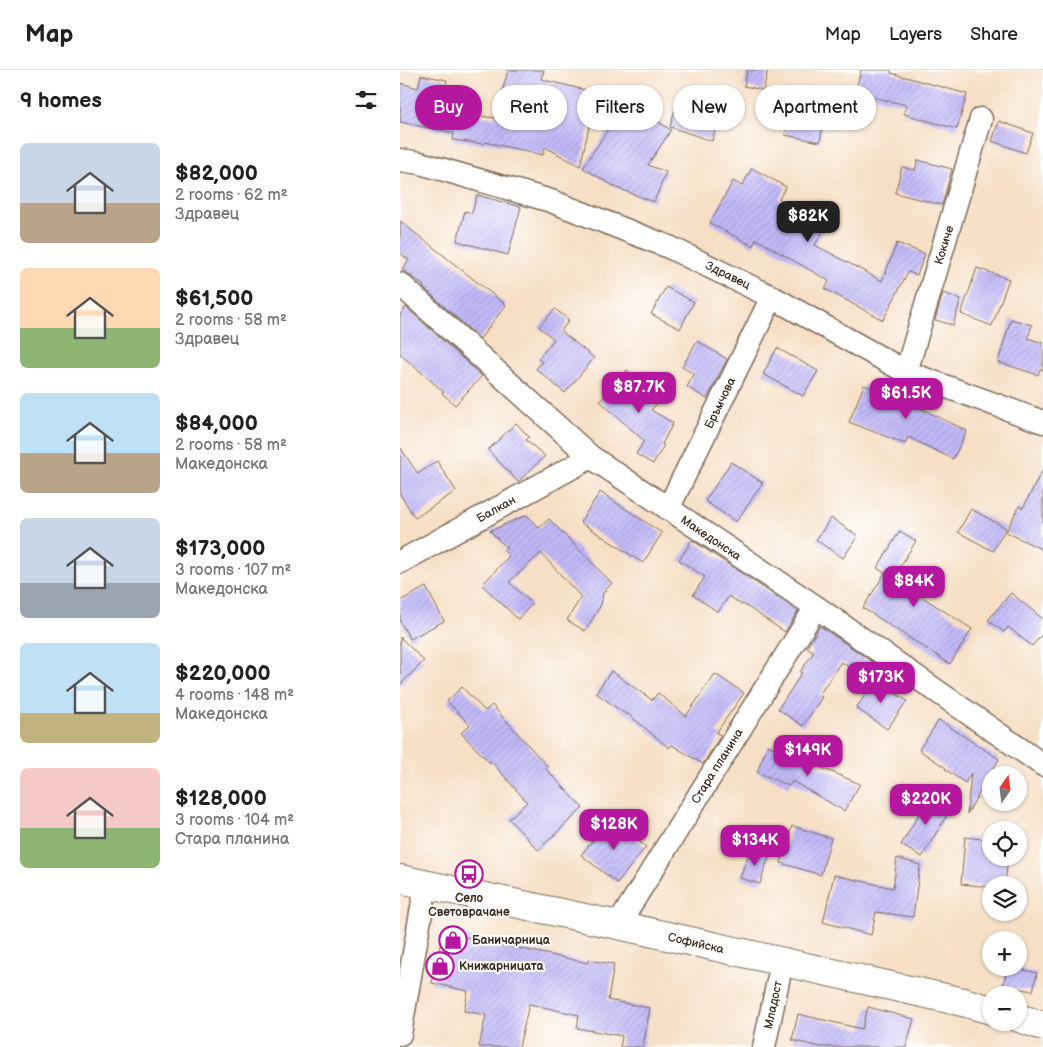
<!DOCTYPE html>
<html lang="en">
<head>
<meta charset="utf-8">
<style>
	body { margin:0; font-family:"Balsamiq Sans",sans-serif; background:#f6f6f6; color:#202124; height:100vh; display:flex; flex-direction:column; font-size:19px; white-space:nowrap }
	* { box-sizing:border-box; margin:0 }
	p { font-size:16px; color:#757577 }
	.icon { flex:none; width:28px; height:28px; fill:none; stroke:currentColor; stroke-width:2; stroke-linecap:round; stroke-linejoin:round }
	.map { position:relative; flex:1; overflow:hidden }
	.sheet { display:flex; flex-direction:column; background:#fff; width:400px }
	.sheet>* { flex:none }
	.banner { position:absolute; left:15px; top:15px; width:475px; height:45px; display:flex; gap:10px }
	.needle { width:32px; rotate:14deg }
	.buttons { position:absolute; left:582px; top:696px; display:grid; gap:10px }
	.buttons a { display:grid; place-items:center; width:45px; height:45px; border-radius:50%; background:#fff; box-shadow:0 1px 4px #0004; font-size:25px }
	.price { position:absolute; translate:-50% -42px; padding:0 11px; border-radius:10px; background:#b5179e; color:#fff; font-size:16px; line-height:32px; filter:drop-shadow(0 1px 2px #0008) }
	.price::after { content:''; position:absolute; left:50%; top:30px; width:15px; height:11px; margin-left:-8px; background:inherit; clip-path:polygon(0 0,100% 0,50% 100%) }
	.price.active { background:#222; color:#fff }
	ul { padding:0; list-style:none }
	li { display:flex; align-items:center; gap:15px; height:125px; padding:0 20px }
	li span { display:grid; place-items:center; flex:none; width:140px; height:100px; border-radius:8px; color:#555 }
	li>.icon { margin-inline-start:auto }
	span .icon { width:60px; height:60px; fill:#fffc; stroke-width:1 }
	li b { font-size:21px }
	h2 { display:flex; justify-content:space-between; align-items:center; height:60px; padding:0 20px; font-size:21px }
	.chip { padding:0 18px; border-radius:22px; background:#fff; box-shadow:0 1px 4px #0004; font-size:18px; line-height:45px }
	.chip.active { background:#b5179e; color:#fff }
	header { display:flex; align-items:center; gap:30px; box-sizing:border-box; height:70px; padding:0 25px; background:#fff; border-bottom:1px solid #e0e0e0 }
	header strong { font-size:24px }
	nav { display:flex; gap:28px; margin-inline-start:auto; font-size:18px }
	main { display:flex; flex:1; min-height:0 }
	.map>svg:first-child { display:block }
</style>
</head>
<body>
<header>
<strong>Map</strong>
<nav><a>Map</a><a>Layers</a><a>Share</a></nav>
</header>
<main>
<section class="sheet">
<h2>9 homes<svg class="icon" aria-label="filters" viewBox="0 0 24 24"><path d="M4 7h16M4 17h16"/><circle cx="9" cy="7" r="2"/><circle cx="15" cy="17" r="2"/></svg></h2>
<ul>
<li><span style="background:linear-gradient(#c9d6e8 60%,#b9a48a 0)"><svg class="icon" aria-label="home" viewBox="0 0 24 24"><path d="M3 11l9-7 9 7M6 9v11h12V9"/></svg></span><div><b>$82,000</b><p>2 rooms · 62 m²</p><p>Здравец</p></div></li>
<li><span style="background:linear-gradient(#ffd9b3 60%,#8fb573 0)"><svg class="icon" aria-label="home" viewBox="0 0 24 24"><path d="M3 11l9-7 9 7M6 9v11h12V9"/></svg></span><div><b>$61,500</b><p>2 rooms · 58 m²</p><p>Здравец</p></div></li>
<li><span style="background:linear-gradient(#bfe0f5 60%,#b9a48a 0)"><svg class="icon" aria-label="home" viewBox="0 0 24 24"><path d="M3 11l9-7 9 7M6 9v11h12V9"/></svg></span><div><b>$84,000</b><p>2 rooms · 58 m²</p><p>Македонска</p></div></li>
<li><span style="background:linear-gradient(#c9d6e8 65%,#9aa5b1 0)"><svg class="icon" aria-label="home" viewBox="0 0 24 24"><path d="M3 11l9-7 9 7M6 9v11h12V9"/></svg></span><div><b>$173,000</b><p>3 rooms · 107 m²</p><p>Македонска</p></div></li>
<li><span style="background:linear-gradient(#bfe0f5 70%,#c2b280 0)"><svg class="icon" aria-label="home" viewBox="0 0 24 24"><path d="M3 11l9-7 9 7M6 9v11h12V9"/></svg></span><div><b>$220,000</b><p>4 rooms · 148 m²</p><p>Македонска</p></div></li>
<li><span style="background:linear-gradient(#f6c9c9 60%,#8fb573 0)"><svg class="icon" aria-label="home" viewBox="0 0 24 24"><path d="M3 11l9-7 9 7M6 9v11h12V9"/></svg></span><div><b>$128,000</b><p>3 rooms · 104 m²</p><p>Стара планина</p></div></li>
</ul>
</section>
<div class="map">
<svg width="643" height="977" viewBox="0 0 643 977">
	<defs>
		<pattern id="building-hatch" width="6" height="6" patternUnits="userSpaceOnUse" patternTransform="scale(1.25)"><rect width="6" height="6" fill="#c1b9f8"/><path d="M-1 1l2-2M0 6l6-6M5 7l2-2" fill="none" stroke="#a79fd4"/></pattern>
	</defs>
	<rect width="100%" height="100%" fill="#fff"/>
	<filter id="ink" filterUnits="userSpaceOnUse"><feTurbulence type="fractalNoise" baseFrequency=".02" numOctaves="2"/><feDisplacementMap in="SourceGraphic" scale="10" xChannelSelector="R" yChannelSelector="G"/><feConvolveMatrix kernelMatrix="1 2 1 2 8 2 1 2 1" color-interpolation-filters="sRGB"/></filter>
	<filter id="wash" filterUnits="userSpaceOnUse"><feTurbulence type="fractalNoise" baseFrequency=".0096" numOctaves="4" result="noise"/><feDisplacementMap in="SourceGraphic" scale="20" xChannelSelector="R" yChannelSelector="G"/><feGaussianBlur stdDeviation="1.12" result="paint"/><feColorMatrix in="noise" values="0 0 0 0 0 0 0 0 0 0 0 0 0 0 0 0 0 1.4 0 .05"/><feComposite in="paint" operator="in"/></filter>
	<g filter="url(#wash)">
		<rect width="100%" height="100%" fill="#f6dfc5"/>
		<g id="blocks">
			<path fill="url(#building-hatch)" d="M108,0H144L141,9L197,23L180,96L145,77L143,85L85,72L84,74L53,70L54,63L0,52V13L18,18L21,5L47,10L41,41L95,48Z
				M347,0H368L363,20L344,16Z
				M461,0H491V3L567,24L557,59L504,44L507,35L455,23Z
				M226,31L271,60L248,95L266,102L254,132L217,118L183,98Z
				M276,36L289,40L291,37L319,46L312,71L270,57Z
				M389,46L423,53L420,72L385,65Z
				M599,51L633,63L626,83L592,71Z
				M518,90L552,99L542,135L495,123L502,97L515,100Z
				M352,98L386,117L379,129L426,156L415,175L482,211L497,173L525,184L517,205L508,202L483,250L425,219L429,211L356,169L353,176L310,153L333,111L342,116Z
				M77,125L121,137L108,185L57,171L65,141L72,143Z
				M0,151L106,235L80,269L23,217L24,216L2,199L9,190L0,183Z
				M577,198L609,209L592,256L561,244Z
				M266,217L294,232L280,259L251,244Z
				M543,223L561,229L553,255L535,250Z
				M6,237L82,306L55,335L42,323L44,322L0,284V245Z
				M155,239L169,250L161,261L194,288L165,323L136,299L142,292L138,289L154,269L139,257Z
				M611,249L632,255L628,268L643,273V300L640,299L638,305L598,292Z
				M297,271L327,289L307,329L287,317L294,304L282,297Z
				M377,278L418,301L403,326L363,304Z
				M227,300L260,330L251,340L273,353L262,374L264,375L253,394L236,384L244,371L200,331Z
				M464,315L498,328L503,315L526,323L520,338L567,361L553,389L508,367L505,374L449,352Z
				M116,353L129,367L126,370L145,386L118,412L88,380Z
				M0,377L18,404L37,391L56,421L15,448L0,424Z
				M331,392L363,413L336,452L305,431Z
				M643,399V480L606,462L619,436L623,438Z
				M200,422L262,463L243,493L180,452Z
				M571,439L606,458L593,481L558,462Z
				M127,445L139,458L149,449L212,513L203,523L201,535L185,561L167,550L181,527L141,483L109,512L132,534L118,549L82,515L109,486L104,481L107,478L90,461Z
				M431,448L458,466L443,488L416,470Z
				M500,461L516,471L493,508L572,559L550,594L463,538L485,503L477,498Z
				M292,470L398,541L385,562L343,534L342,535L329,526L318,542L293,525L305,507L279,490Z
				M26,517L44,551L10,569L0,551V531Z
				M611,523L643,549V563L632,576L608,557L604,562L588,550Z
				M420,556L480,597L471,611L441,592L419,625L422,627L403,656L378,639L402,603L400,602L414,582L407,577Z
				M0,567L24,591L0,615Z
				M211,601L252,630L258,623L286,646L315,604L344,623L316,663L321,665L303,694L272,675L269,678L228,644L227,645L196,623Z
				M476,609L507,631L487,659L456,638Z
				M62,617L85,641L92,635L148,697L146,699L183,738L138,780L109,749L127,732L91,691L90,693L61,663L70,655L47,631Z
				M539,650L599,689L567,744L571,703L565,713L545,699L546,698L519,680Z
				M368,675L460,714L444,741L392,711L389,716L357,702Z
				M530,725L551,738L522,787L501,775Z
				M210,749L246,777L217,813L181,785Z
				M392,756L431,768L421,805L381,793Z
				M565,767L591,770V788H608L605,815H591V817L561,814Z
				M350,780L369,786L360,814L340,808Z
				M497,788L520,795L513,847L476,842L471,865L423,852L434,805L493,818Z
				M43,862L188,893V890L214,894L208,930L250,938L243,977H220L222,966L177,958L179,945L129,934L119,977H79L86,945L64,941L68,921L32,913Z
				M607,898H616L637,903L633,921L603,916Z
				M468,937L514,949L506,977H420L392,970L398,944L462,959Z"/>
		</g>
	</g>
	<g filter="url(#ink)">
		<use href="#blocks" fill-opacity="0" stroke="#7c6958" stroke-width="1"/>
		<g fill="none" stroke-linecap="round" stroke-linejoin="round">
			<g stroke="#7c6958" stroke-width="25">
				<path id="minor" d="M0,90L20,93L151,131L269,177L372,227L506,302L643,352
					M0,214L191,387L416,537L643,695
					M506,302L581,49
					M268,439L372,227
					M0,492L191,387
					M218,855L416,537
					M0,964L26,814
					M364,977L382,892"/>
			</g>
			<g stroke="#7c6958" stroke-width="30">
				<path id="tertiary" d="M0,809L218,855L563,932L591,940
					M619,948L643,956"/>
			</g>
			<use href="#minor" stroke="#fff" stroke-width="22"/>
			<use href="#tertiary" stroke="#fff" stroke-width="28"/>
		</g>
	</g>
	<defs>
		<g id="bus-ring" transform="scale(1.4375)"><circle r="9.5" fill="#fff" stroke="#b5179e" stroke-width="1.5"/><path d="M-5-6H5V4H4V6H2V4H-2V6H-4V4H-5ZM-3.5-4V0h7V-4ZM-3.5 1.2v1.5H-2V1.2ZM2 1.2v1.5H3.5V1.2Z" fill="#b5179e"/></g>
		<g id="shop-ring" transform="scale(1.4375)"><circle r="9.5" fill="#fff" stroke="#b5179e" stroke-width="1.5"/><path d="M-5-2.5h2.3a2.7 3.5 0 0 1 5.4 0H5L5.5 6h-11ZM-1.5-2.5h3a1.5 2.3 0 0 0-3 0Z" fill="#b5179e"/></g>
	</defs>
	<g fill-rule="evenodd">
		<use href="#bus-ring" x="69" y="804"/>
		<use href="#shop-ring" x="53" y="870"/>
		<use href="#shop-ring" x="40" y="896"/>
	</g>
	<g text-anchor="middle" stroke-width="4" stroke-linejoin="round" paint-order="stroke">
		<g font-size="12" fill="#3b2a1e" stroke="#fff">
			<text transform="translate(544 175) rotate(-73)" y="4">Кокиче</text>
			<text transform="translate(328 205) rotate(26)" y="4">Здравец</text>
			<text transform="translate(320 333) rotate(-64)" y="4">Бръмчова</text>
			<text transform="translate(96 439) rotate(-29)" y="4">Балкан</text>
			<text transform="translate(311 468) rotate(34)" y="4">Македонска</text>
			<text transform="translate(317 696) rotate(-58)" y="4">Стара планина</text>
			<text transform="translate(296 873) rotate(13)" y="4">Софийска</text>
			<text transform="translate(373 935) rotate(-78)" y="4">Младост</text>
		</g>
		<g font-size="12" font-weight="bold" fill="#3b2a1e" stroke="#fff" text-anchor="start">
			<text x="69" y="832" text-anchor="middle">Село<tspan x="69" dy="14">Световрачане</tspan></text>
			<text x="72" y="874">Баничарница</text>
			<text x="59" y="900">Книжарницата</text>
		</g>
	</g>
</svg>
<div class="buttons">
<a><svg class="needle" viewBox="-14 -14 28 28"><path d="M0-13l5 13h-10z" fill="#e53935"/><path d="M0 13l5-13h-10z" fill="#757577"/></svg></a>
<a><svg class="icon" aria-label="locate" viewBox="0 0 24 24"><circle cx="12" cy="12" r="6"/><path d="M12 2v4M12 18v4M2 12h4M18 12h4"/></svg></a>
<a><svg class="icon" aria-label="layers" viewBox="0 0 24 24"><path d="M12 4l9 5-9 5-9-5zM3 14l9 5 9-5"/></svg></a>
<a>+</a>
<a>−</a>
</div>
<b class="price active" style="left:408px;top:173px">$82K</b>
<b class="price" style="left:239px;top:344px">$87.7K</b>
<b class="price" style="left:506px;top:350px">$61.5K</b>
<b class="price" style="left:514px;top:538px">$84K</b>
<b class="price" style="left:481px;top:634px">$173K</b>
<b class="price" style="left:408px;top:707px">$149K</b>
<b class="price" style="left:526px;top:756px">$220K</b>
<b class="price" style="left:214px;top:781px">$128K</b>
<b class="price" style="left:355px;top:797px">$134K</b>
<div class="banner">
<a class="chip active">Buy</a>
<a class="chip">Rent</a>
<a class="chip">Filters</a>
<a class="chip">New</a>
<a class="chip">Apartment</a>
</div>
</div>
</main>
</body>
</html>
